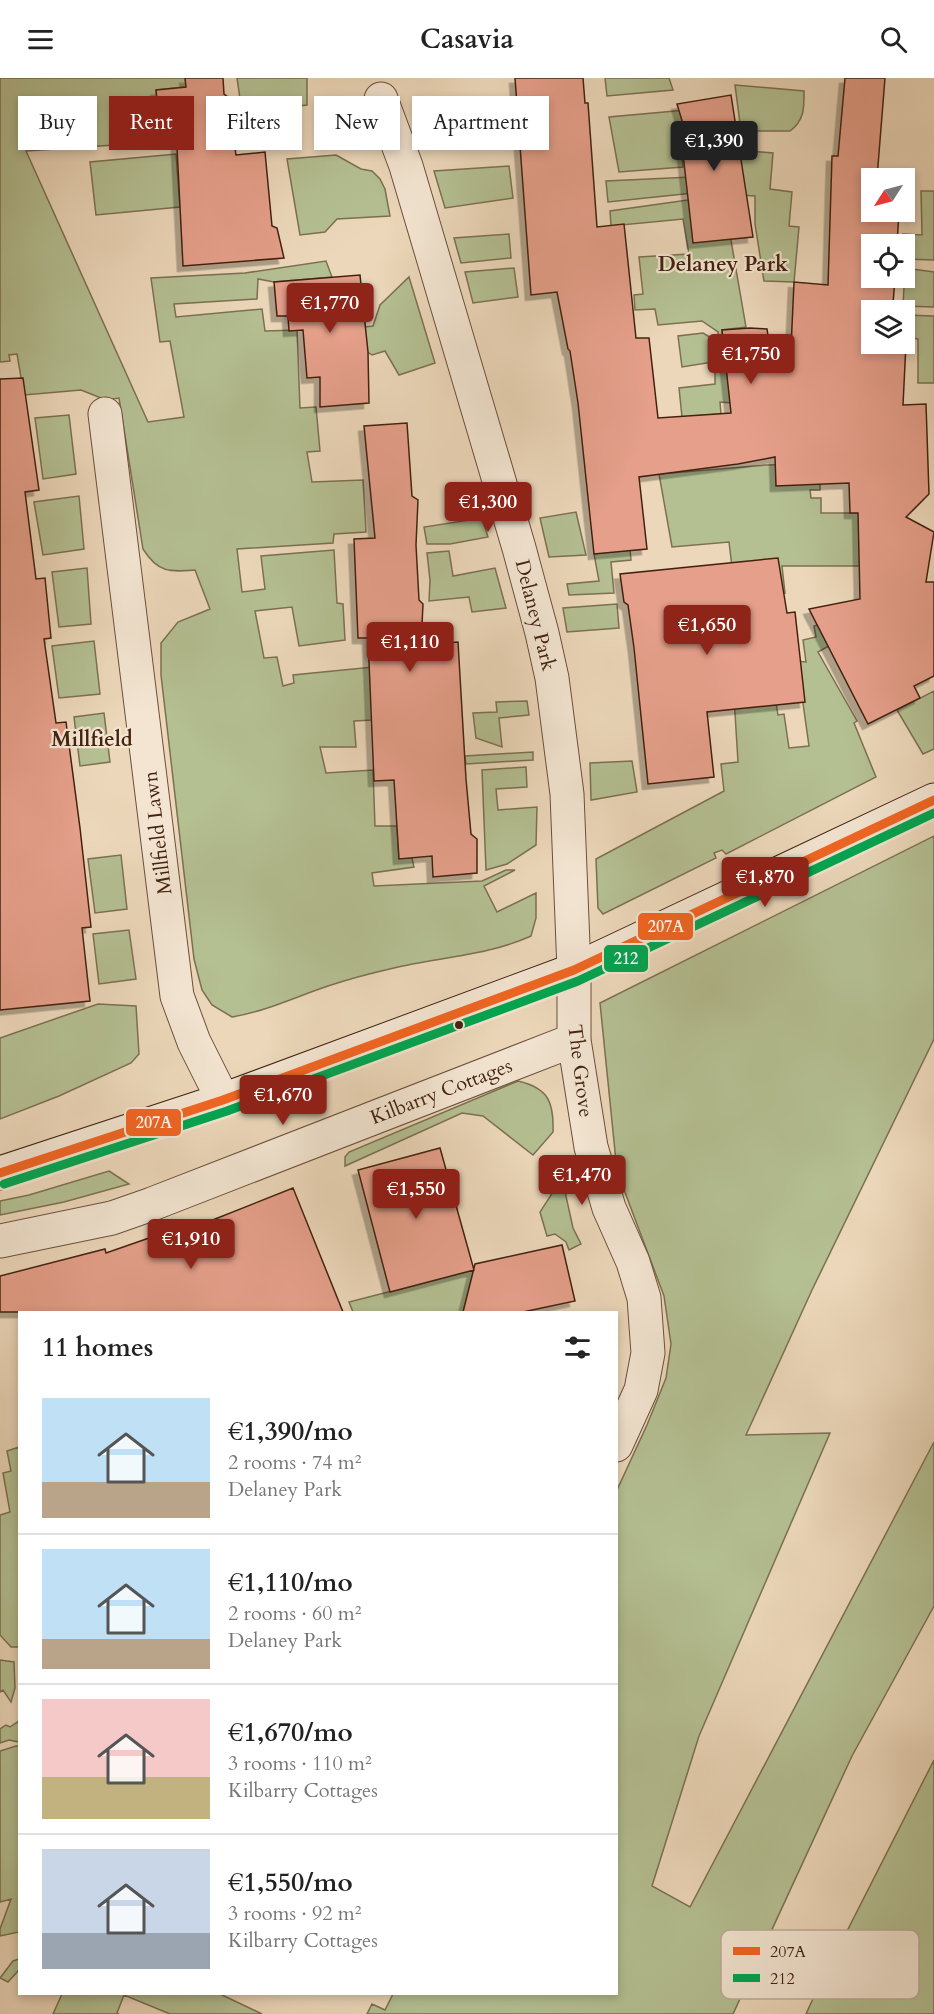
<!DOCTYPE html>
<html lang="en">
<head>
<meta charset="utf-8">
<style>
	body { margin:0; font-family:Cardo,serif; background:#f6f6f6; color:#222; height:100vh; display:flex; flex-direction:column; font-size:22px; white-space:nowrap }
	* { box-sizing:border-box; margin:0 }
	p { font-size:20px; color:#767676 }
	.icon { flex:none; width:33px; height:33px; fill:none; stroke:currentColor; stroke-width:2; stroke-linecap:round; stroke-linejoin:round }
	.map { position:relative; flex:1; overflow:hidden }
	.panel { position:absolute; left:18px; top:1233px; width:600px; height:684px; display:flex; flex-direction:column; background:#fff; border-radius:0px; box-shadow:0 3px 9px #0003 }
	.panel>* { flex:none }
	.hud { position:absolute; left:18px; top:18px; width:600px; height:54px; display:flex; gap:12px }
	.needle { width:39px; rotate:234deg }
	.buttons { position:absolute; left:861px; top:90px; display:grid; gap:12px }
	.buttons a { display:grid; place-items:center; width:54px; height:54px; border-radius:0px; background:#fff; box-shadow:0 3px 9px #0003; font-size:30px }
	.price { position:absolute; translate:-50% -51px; padding:0 14px; border-radius:6px; background:#8f2418; color:#fff; font-size:20px; line-height:39px; filter:drop-shadow(0 2px 3px #0008) }
	.price::after { content:''; position:absolute; left:50%; top:36px; width:18px; height:14px; margin-left:-9px; background:inherit; clip-path:polygon(0 0,100% 0,50% 100%) }
	.price.current { background:#222; color:#fff }
	ul { padding:0; list-style:none }
	li { display:flex; align-items:center; gap:18px; height:150px; padding:0 24px }
	li+li { border-top:2px solid #e0e0e0 }
	li span { display:grid; place-items:center; flex:none; width:168px; height:120px; border-radius:0px; color:#555 }
	li>.icon { margin-inline-start:auto }
	span .icon { width:72px; height:72px; fill:#fffc; stroke-width:1 }
	li b { font-size:26px }
	h2 { display:flex; justify-content:space-between; align-items:center; height:72px; padding:0 24px; font-size:26px }
	.tag { padding:0 21px; border-radius:0px; background:#fff; box-shadow:0 3px 9px #0003; font-size:21px; line-height:54px }
	.tag.current { background:#8f2418; color:#fff }
	header { display:flex; justify-content:space-between; align-items:center; height:78px; padding:0 24px; background:#fff; font-size:27px; font-weight:800 }
	.map>svg:first-child { display:block }
</style>
</head>
<body>
<header><svg class="icon" aria-label="menu" viewBox="0 0 24 24"><path d="M4 6h16M4 12h16M4 18h16"/></svg>Casavia<svg class="icon" aria-label="search" viewBox="0 0 24 24"><circle cx="10" cy="10" r="6"/><path d="M15 15l6 6"/></svg></header>
<div class="map">
<svg width="934" height="1936" viewBox="0 0 934 1936">
	<defs>
		<filter id="shadow"><feDropShadow dx="-5.5" dy="5.5" stdDeviation="0" flood-color="#0004"/></filter>
	</defs>
	<rect width="100%" height="100%" fill="#ecd7ba"/>
	<filter id="stains"><feTurbulence type="fractalNoise" baseFrequency=".00333" numOctaves="4"/><feColorMatrix values="0 0 0 0 .2 0 0 0 0 .09 0 0 0 0 .02 0 0 0 .5 -.17"/></filter>
	<radialGradient id="worn" r=".72"><stop offset=".6" stop-color="#630" stop-opacity="0"/><stop offset="1" stop-color="#630" stop-opacity=".3"/></radialGradient>
	<path fill="#b4bf92" stroke="#7c7051" stroke-width="1.5" d="M0,0H185L186,9L156,12L160,51L159,64L26,73L148,344L184,339L170,263L160,264L151,200L245,195L326,183L332,199L274,204L258,201L257,221L174,226L176,239L262,231L265,253L297,252L300,330L316,329L320,373L307,374L312,404L363,402L366,454L334,456L333,465L237,471L242,514L265,511L261,478L334,472L337,525L343,526L345,562L299,568L292,529L255,533L264,580L277,579L283,608L294,605L293,597L383,588L372,642L354,643L356,669H320L326,695L373,692L375,748H397L399,780H412L414,789L372,795L374,808L482,803L506,792H515L484,808L497,834L536,815V840L531,858C487,878 440,879 394,890C372,895 349,901 328,908C295,919 267,933 232,939L212,927L202,912L194,881L161,597V565L178,544L210,531L195,492C170,494 158,495 143,471L119,320L106,322L81,312L24,317L17,276L9,277L10,283L0,284Z
		M237,0H307V27L252,33L240,21Z
		M605,0H669L673,12L607,18Z
		M735,7L804,13C804,29 805,42 790,53H741Z
		M458,30H508V53L448,59Z
		M708,30L713,53L679,56L683,89L619,94L609,39Z
		M717,70L773,75L770,111L792,114L789,148L799,149L794,204L764,203L755,146V118L739,117Z
		M176,76L180,129L96,137L90,84Z
		M336,77L361,91L372,93L380,101L385,111L390,138L337,141L325,154L300,157L287,81Z
		M509,88L513,120L445,130L434,93Z
		M691,99L693,115L608,124L606,103Z
		M921,113H934V182L905,181L903,156L922,157Z
		M688,122L728,145L746,249L722,252L725,282L682,289L678,258L703,255L718,264V254L702,243L658,247L655,231L635,232L634,217L643,216L639,179L689,176L683,141L611,148L610,133Z
		M509,156L511,180L461,185L454,160Z
		M514,190L518,219L473,225L465,194Z
		M905,190L934,194V229L903,228Z
		M409,199L435,285L399,297L385,273L372,277L366,273L364,249L373,248L380,227Z
		M905,237L934,238V305H918V261L905,259Z
		M727,291L732,325L720,324L721,336L682,339L679,310L715,306V293Z
		M69,337L76,396L43,401L35,340Z
		M820,386V412H810L811,420H821V435H868L872,488H782L785,515L736,522L729,464L672,469L659,396L766,387Z
		M79,418L84,471L43,477L34,424Z
		M576,434L586,477L549,479L540,440Z
		M482,440L488,459L450,466H427L424,449Z
		M630,472L631,482L611,484L614,515L569,517L567,506L599,503L594,476Z
		M449,473L453,498L495,490L506,530L472,534L469,519L429,523L430,502L427,475Z
		M87,490L91,546L59,549L52,494Z
		M617,526L619,550L567,554L563,530Z
		M821,546L861,550L818,574L857,643L854,645L876,699L726,776L722,772L714,775L716,780L603,836L598,830L596,781L724,713L721,686L738,684L734,619L774,613L778,637L784,636L789,670L809,668L797,583L806,584L803,562L816,559L814,548Z
		M94,563L100,616L59,620L52,568Z
		M934,613V671L923,676L897,632Z
		M527,623L529,637L499,640L502,669L476,660L473,635L497,634L496,624Z
		M104,635L110,684L80,688L74,639Z
		M533,674V682L466,686L465,678Z
		M632,683L637,714L591,722L590,685Z
		M526,689L527,709L496,711L498,732L537,729L536,767L507,786L486,792L482,692Z
		M934,758V961L812,1212L746,1357L830,1355L699,1658L652,1808L690,1829L934,1364V1528L852,1678L733,1936H367L372,1926L385,1932L393,1916H616L617,1412L647,1347L666,1300L671,1266L664,1218L617,1093L600,925Z
		M121,777L127,831L95,835L88,781Z
		M129,852L136,901L99,906L93,856Z
		M98,926L136,928L139,976L131,985L59,1018L0,1041V960Z
		M518,1003C549,1010 554,1025 553,1054L533,1077L483,1038L462,1035L345,1088V1079L349,1074Z
		M109,1093L129,1106L64,1124L0,1137V1123L29,1117Z
		M558,1102L561,1103L564,1109L573,1150L581,1166L569,1172L566,1164L555,1156L547,1158L540,1134L555,1111Z
		M474,1192L463,1234H353L349,1224Z
		M19,1369L20,1569H11L0,1557V1437L10,1434L3,1395L11,1393L7,1373Z
		M0,1582L14,1584L15,1610L11,1624L3,1612L0,1614Z
		M19,1643V1664L9,1662L0,1665V1651L6,1647L10,1649Z
		M16,1668H20L19,1854L0,1858V1851L11,1821L0,1824V1673Z
		M934,1682V1936H806L816,1914Z
		M19,1881V1892L8,1904L0,1900L13,1883Z
		M62,1916H220L262,1936H170L124,1917L117,1935L119,1936H53Z"/>
	<path fill="#e59f8a" stroke="#432210" stroke-width="1.5" filter="url(#shadow)" d="M185,0H223L224,16L228,19L236,77L265,74L272,148L277,150L284,180L183,188L176,50L160,51L156,12L186,9Z
		M515,0H583L585,25H588L597,149L624,146L636,260H649L658,340L731,335L722,252L750,250L767,251L770,271L791,270L794,204L828,207L832,78H838L845,0H885L877,100H872V134H899L897,166H872V200H895L893,226L900,227V232H872V266H906L903,327L926,326L929,416L906,439L934,454L926,504H934V598L914,608L920,620L868,646L809,531L860,521L858,435H850L849,405L776,408L775,379L738,386L639,399L647,471L594,476L578,325L570,273L568,271L557,214L531,217Z
		M731,17L753,159L693,165L682,67L689,66L677,26Z
		M360,197L368,274L369,325L320,329V299L307,300L303,252L289,253L288,238H277L274,204Z
		M23,300L39,412L25,414L36,501L45,500L51,560L44,561L56,645L66,644L80,750L91,849L82,850L90,923L0,932V301Z
		M407,345L412,418L418,422L416,467L419,522L423,526L421,567L458,564L466,701L471,756L477,761V795L433,799L432,778L399,781L394,702L374,703L368,560H358L354,461L375,460L364,348Z
		M778,480L787,535L795,534L805,624L707,634L714,699L648,706L634,570L628,527L624,524L620,496Z
		M440,1070L474,1192L390,1214L358,1092Z
		M293,1110L343,1234H0V1198L105,1171L106,1175L198,1143L200,1147Z
		M562,1167L575,1223L523,1234H463L475,1186Z"/>
	<g fill="none" stroke-linecap="round" stroke-linejoin="round">
		<g stroke="#6d4f3a" stroke-width="35">
			<path id="street" d="M381,21L406,88L519,470L542,555L552,600L567,716L574,892V962L591,1069L609,1130L633,1184L644,1220L648,1275L641,1312L616,1367
				M105,336L177,918L194,964L223,1022
				M0,1163L112,1140L152,1126L574,962"/>
		</g>
		<g stroke="#432210" stroke-width="35">
			<path id="secondary" d="M0,1095L223,1022L574,892L934,722"/>
		</g>
		<use href="#street" stroke="#f3e5d2" stroke-width="33"/>
		<use href="#secondary" stroke="#f3e5d2" stroke-width="33"/>
		<g stroke="#f3e5d2" stroke-width="14">
			<path id="bus-1" d="M0,1095L223,1022L574,892L934,722"/>
		</g>
		<g stroke="#f3e5d2" stroke-width="14">
			<path id="bus-2" d="M4,1106L227,1033L578,903L934,735"/>
		</g>
		<use href="#bus-1" stroke="#f26522" stroke-width="9"/>
		<use href="#bus-2" stroke="#00a651" stroke-width="9"/>
	</g>
	<circle fill="#432210" stroke="#f3e5d2" stroke-width="2" cx="459" cy="947" r="5"/>
	<g text-anchor="middle" stroke-width="4.5" stroke-linejoin="round" paint-order="stroke">
		<g font-size="20" fill="#432210" stroke="#f3e5d2">
			<text transform="translate(536 537) rotate(76)" y="7">Delaney Park</text>
			<text transform="translate(157 755) rotate(-97)" y="7">Millfield Lawn</text>
			<text transform="translate(581 993) rotate(83)" y="7">The Grove</text>
			<text transform="translate(441 1013) rotate(-21)" y="7">Kilbarry Cottages</text>
		</g>
		<g font-size="21" font-weight="bold" fill="#432210" stroke="#f3e5d2">
			<text x="723" y="193">Delaney Park</text>
			<text x="92" y="668">Millfield</text>
		</g>
	</g>
	<rect x="721" y="1852" width="198" height="69" rx="9" fill="#f3e5d2" stroke="#beaa98" stroke-width="1.5"/>
	<rect x="733" y="1869" width="27" height="8" fill="#f26522"/>
	<rect x="733" y="1896" width="27" height="8" fill="#00a651"/>
	<g font-size="16" fill="#432210">
		<text x="770" y="1879">207A</text>
		<text x="770" y="1906">212</text>
	</g>
	<g stroke="#f3e5d2" stroke-width="2">
		<rect x="637" y="834" width="57" height="29" rx="6" fill="#f26522"/>
		<rect x="603" y="866" width="46" height="29" rx="6" fill="#00a651"/>
		<rect x="125" y="1030" width="57" height="29" rx="6" fill="#f26522"/>
	</g>
	<g font-size="16" text-anchor="middle" font-weight="bold" fill="#fff">
		<text x="666" y="854">207A</text>
		<text x="626" y="886">212</text>
		<text x="154" y="1050">207A</text>
	</g>
	<rect width="100%" height="100%" filter="url(#stains)"/>
	<rect width="100%" height="100%" fill="url(#worn)"/>
</svg>
<div class="buttons">
<a><svg class="needle" viewBox="-14 -14 28 28"><path d="M0-13l5 13h-10z" fill="#e53935"/><path d="M0 13l5-13h-10z" fill="#767676"/></svg></a>
<a><svg class="icon" aria-label="locate" viewBox="0 0 24 24"><circle cx="12" cy="12" r="6"/><path d="M12 2v4M12 18v4M2 12h4M18 12h4"/></svg></a>
<a><svg class="icon" aria-label="layers" viewBox="0 0 24 24"><path d="M12 4l9 5-9 5-9-5zM3 14l9 5 9-5"/></svg></a>
</div>
<b class="price current" style="left:714px;top:94px">€1,390</b>
<b class="price" style="left:330px;top:256px">€1,770</b>
<b class="price" style="left:751px;top:307px">€1,750</b>
<b class="price" style="left:488px;top:455px">€1,300</b>
<b class="price" style="left:707px;top:578px">€1,650</b>
<b class="price" style="left:410px;top:595px">€1,110</b>
<b class="price" style="left:765px;top:830px">€1,870</b>
<b class="price" style="left:283px;top:1048px">€1,670</b>
<b class="price" style="left:582px;top:1128px">€1,470</b>
<b class="price" style="left:416px;top:1142px">€1,550</b>
<b class="price" style="left:191px;top:1192px">€1,910</b>
<div class="hud">
<a class="tag">Buy</a>
<a class="tag current">Rent</a>
<a class="tag">Filters</a>
<a class="tag">New</a>
<a class="tag">Apartment</a>
</div>
<section class="panel">
<h2>11 homes<svg class="icon" aria-label="filters" viewBox="0 0 24 24"><path d="M4 7h16M4 17h16"/><circle cx="9" cy="7" r="2"/><circle cx="15" cy="17" r="2"/></svg></h2>
<ul>
<li><span style="background:linear-gradient(#bfe0f5 70%,#b9a48a 0)"><svg class="icon" aria-label="home" viewBox="0 0 24 24"><path d="M3 11l9-7 9 7M6 9v11h12V9"/></svg></span><div><b>€1,390/mo</b><p>2 rooms · 74 m²</p><p>Delaney Park</p></div></li>
<li><span style="background:linear-gradient(#bfe0f5 75%,#b9a48a 0)"><svg class="icon" aria-label="home" viewBox="0 0 24 24"><path d="M3 11l9-7 9 7M6 9v11h12V9"/></svg></span><div><b>€1,110/mo</b><p>2 rooms · 60 m²</p><p>Delaney Park</p></div></li>
<li><span style="background:linear-gradient(#f6c9c9 65%,#c2b280 0)"><svg class="icon" aria-label="home" viewBox="0 0 24 24"><path d="M3 11l9-7 9 7M6 9v11h12V9"/></svg></span><div><b>€1,670/mo</b><p>3 rooms · 110 m²</p><p>Kilbarry Cottages</p></div></li>
<li><span style="background:linear-gradient(#c9d6e8 70%,#9aa5b1 0)"><svg class="icon" aria-label="home" viewBox="0 0 24 24"><path d="M3 11l9-7 9 7M6 9v11h12V9"/></svg></span><div><b>€1,550/mo</b><p>3 rooms · 92 m²</p><p>Kilbarry Cottages</p></div></li>
</ul>
</section>
</div>
</body>
</html>
